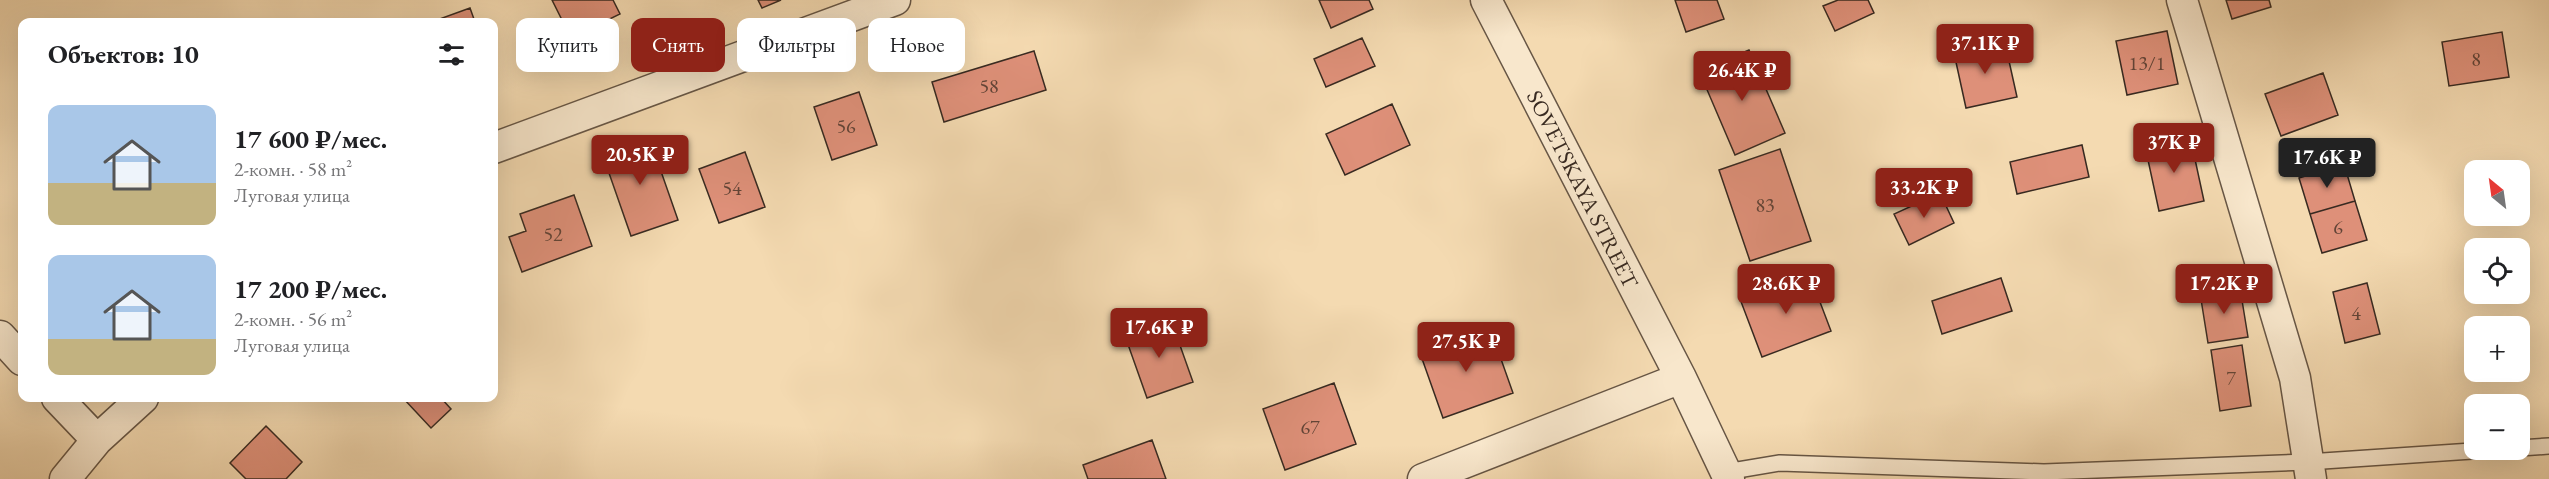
<!DOCTYPE html>
<html lang="ru">
<head>
<meta charset="utf-8">
<style>
	body { margin:0; font-family:"EB Garamond",serif; background:#f2f2f2; color:#202124; height:100vh; display:flex; flex-direction:column; font-size:22px; white-space:nowrap }
	* { box-sizing:border-box; margin:0 }
	p { font-size:20px; color:#757577 }
	.icon { flex:none; width:33px; height:33px; fill:none; stroke:currentColor; stroke-width:2; stroke-linecap:round; stroke-linejoin:round }
	.map { position:relative; flex:1; overflow:hidden }
	.sheet { position:absolute; left:18px; top:18px; width:480px; height:384px; display:flex; flex-direction:column; background:#fff; border-radius:12px; box-shadow:0 6px 24px #0002 }
	.sheet>* { flex:none }
	.hud { position:absolute; left:516px; top:18px; width:570px; height:54px; display:flex; gap:12px }
	.needle { width:39px; rotate:331deg }
	.buttons { position:absolute; left:2464px; top:160px; display:grid; gap:12px }
	.buttons a { display:grid; place-items:center; width:66px; height:66px; border-radius:12px; background:#fff; box-shadow:0 6px 24px #0002; font-size:30px }
	.price { position:absolute; translate:-50% -51px; padding:0 14px; border-radius:6px; background:#8f2418; color:#fff; font-size:20px; line-height:39px; filter:drop-shadow(0 2px 3px #0008) }
	.price::after { content:''; position:absolute; left:50%; top:36px; width:18px; height:14px; margin-left:-9px; background:inherit; clip-path:polygon(0 0,100% 0,50% 100%) }
	.price.active { background:#222; color:#fff }
	ul { padding:0; list-style:none }
	li { display:flex; align-items:center; gap:18px; height:150px; padding:0 30px }
	li span { display:grid; place-items:center; flex:none; width:168px; height:120px; border-radius:12px; color:#555 }
	li>.icon { margin-inline-start:auto }
	span .icon { width:72px; height:72px; fill:#fffc; stroke-width:1 }
	li b { font-size:26px }
	h2 { display:flex; justify-content:space-between; align-items:center; height:72px; padding:0 30px; font-size:26px }
	.chip { padding:0 21px; border-radius:12px; background:#fff; box-shadow:0 6px 24px #0002; font-size:21px; line-height:54px }
	.chip.active { background:#8f2418; color:#fff }
	.map>svg:first-child { display:block }
</style>
</head>
<body>
<div class="map">
<svg width="2549" height="479" viewBox="0 0 2549 479">
	<rect width="100%" height="100%" fill="#f4dab1"/>
	<filter id="stains"><feTurbulence type="fractalNoise" baseFrequency=".00333" numOctaves="4"/><feColorMatrix values="0 0 0 0 .2 0 0 0 0 .09 0 0 0 0 .02 0 0 0 .5 -.17"/></filter>
	<radialGradient id="worn" r=".72"><stop offset=".6" stop-color="#630" stop-opacity="0"/><stop offset="1" stop-color="#630" stop-opacity=".3"/></radialGradient>
	<path fill="#de9079" stroke="#382a21" stroke-width="1.5" d="M552,0H613L620,14L571,38Z
		M758,0H781L762,8Z
		M1319,0H1369L1373,9L1331,28Z
		M1675,0H1717L1724,19L1686,32Z
		M1838,0H1868L1874,13L1835,31L1823,6Z
		M2226,0H2269L2271,7L2232,19Z
		M470,8L475,22H435L434,21Z
		M2167,31L2178,84L2127,95L2116,41Z
		M2502,32L2509,77L2449,86L2442,42Z
		M1362,38L1375,66L1326,87L1314,59Z
		M2005,43L2017,97L1966,108L1954,53Z
		M1749,50L1785,133L1735,155L1699,71Z
		M1034,51L1046,90L944,122L932,82Z
		M2323,73L2338,115L2281,136L2265,94Z
		M859,92L877,145L832,160L814,107Z
		M1392,104L1410,145L1345,175L1326,134Z
		M2190,136L2204,201L2159,211L2145,146Z
		M649,137L678,220L631,236L602,153Z
		M2082,145L2089,177L2017,194L2010,162Z
		M1780,149L1811,241L1750,261L1719,170Z
		M745,152L765,207L719,223L699,169Z
		M2344,164L2355,201L2310,214L2299,178Z
		M1940,193L1954,223L1909,245L1894,214Z
		M574,195L592,246L522,272L509,237L526,231L520,214Z
		M2355,201L2367,240L2322,253L2310,214Z
		M1809,273L1831,331L1762,357L1740,299Z
		M2001,278L2012,311L1942,334L1932,301Z
		M2367,283L2380,334L2345,343L2333,292Z
		M2240,288L2248,337L2208,343L2200,293Z
		M1171,320L1193,382L1147,398L1125,336Z
		M1490,328L1513,393L1443,418L1420,353Z
		M2242,345L2251,406L2220,411L2211,350Z
		M1334,383L1356,444L1285,470L1263,409Z
		M403,398H441L451,409L431,428Z
		M266,426L302,462L286,479H246L230,463Z
		M1152,440L1166,479H1088L1083,465Z"/>
	<g fill="none" stroke-linecap="round" stroke-linejoin="round">
		<g stroke="#675645" stroke-width="18">
			<path id="lane" d="M2520,448L2549,446
				M1726,472L1780,463L2044,472L2308,462L2487,450"/>
		</g>
		<g stroke="#675645" stroke-width="33">
			<path id="street" d="M1486,0L1681,378L1729,479
				M2182,0L2295,378L2311,479
				M494,148L895,0
				M0,336L22,360
				M57,398L97,440
				M65,479L97,440L143,398
				M1423,479L1681,378"/>
		</g>
		<use href="#lane" stroke="#f8e7cc" stroke-width="15"/>
		<use href="#street" stroke="#f8e7cc" stroke-width="30"/>
	</g>
	<g text-anchor="middle" stroke-width="4.5" stroke-linejoin="round" paint-order="stroke">
		<g font-size="20" fill="#624437">
			<text x="2476" y="66">8</text>
			<text x="2147" y="70">13/1</text>
			<text x="989" y="93">58</text>
			<text x="846" y="133">56</text>
			<text x="732" y="195">54</text>
			<text x="1765" y="212">83</text>
			<text x="2338" y="234">6</text>
			<text x="553" y="241">52</text>
			<text x="2356" y="320">4</text>
			<text x="2231" y="385">7</text>
			<text x="1310" y="434">67</text>
		</g>
		<g font-size="22" fill="#382a21" stroke="#f8e7cc">
			<text transform="translate(1583 189) rotate(63)" y="8">SOVETSKAYA STREET</text>
		</g>
	</g>
	<rect width="100%" height="100%" filter="url(#stains)"/>
	<rect width="100%" height="100%" fill="url(#worn)"/>
</svg>
<div class="buttons">
<a><svg class="needle" viewBox="-14 -14 28 28"><path d="M0-13l5 13h-10z" fill="#e53935"/><path d="M0 13l5-13h-10z" fill="#757577"/></svg></a>
<a><svg class="icon" aria-label="locate" viewBox="0 0 24 24"><circle cx="12" cy="12" r="6"/><path d="M12 2v4M12 18v4M2 12h4M18 12h4"/></svg></a>
<a>+</a>
<a>−</a>
</div>
<b class="price" style="left:1985px;top:75px">37.1K ₽</b>
<b class="price" style="left:1742px;top:102px">26.4K ₽</b>
<b class="price" style="left:2174px;top:174px">37K ₽</b>
<b class="price" style="left:640px;top:186px">20.5K ₽</b>
<b class="price active" style="left:2327px;top:189px">17.6K ₽</b>
<b class="price" style="left:1924px;top:219px">33.2K ₽</b>
<b class="price" style="left:1786px;top:315px">28.6K ₽</b>
<b class="price" style="left:2224px;top:315px">17.2K ₽</b>
<b class="price" style="left:1159px;top:359px">17.6K ₽</b>
<b class="price" style="left:1466px;top:373px">27.5K ₽</b>
<div class="hud">
<a class="chip">Купить</a>
<a class="chip active">Снять</a>
<a class="chip">Фильтры</a>
<a class="chip">Новое</a>
</div>
<section class="sheet">
<h2>Объектов: 10<svg class="icon" aria-label="filters" viewBox="0 0 24 24"><path d="M4 7h16M4 17h16"/><circle cx="9" cy="7" r="2"/><circle cx="15" cy="17" r="2"/></svg></h2>
<ul>
<li><span style="background:linear-gradient(#a9c7e8 65%,#c2b280 0)"><svg class="icon" aria-label="home" viewBox="0 0 24 24"><path d="M3 11l9-7 9 7M6 9v11h12V9"/></svg></span><div><b>17 600 ₽/мес.</b><p>2-комн. · 58 m²</p><p>Луговая улица</p></div></li>
<li><span style="background:linear-gradient(#a9c7e8 70%,#c2b280 0)"><svg class="icon" aria-label="home" viewBox="0 0 24 24"><path d="M3 11l9-7 9 7M6 9v11h12V9"/></svg></span><div><b>17 200 ₽/мес.</b><p>2-комн. · 56 m²</p><p>Луговая улица</p></div></li>
</ul>
</section>
</div>
</body>
</html>
